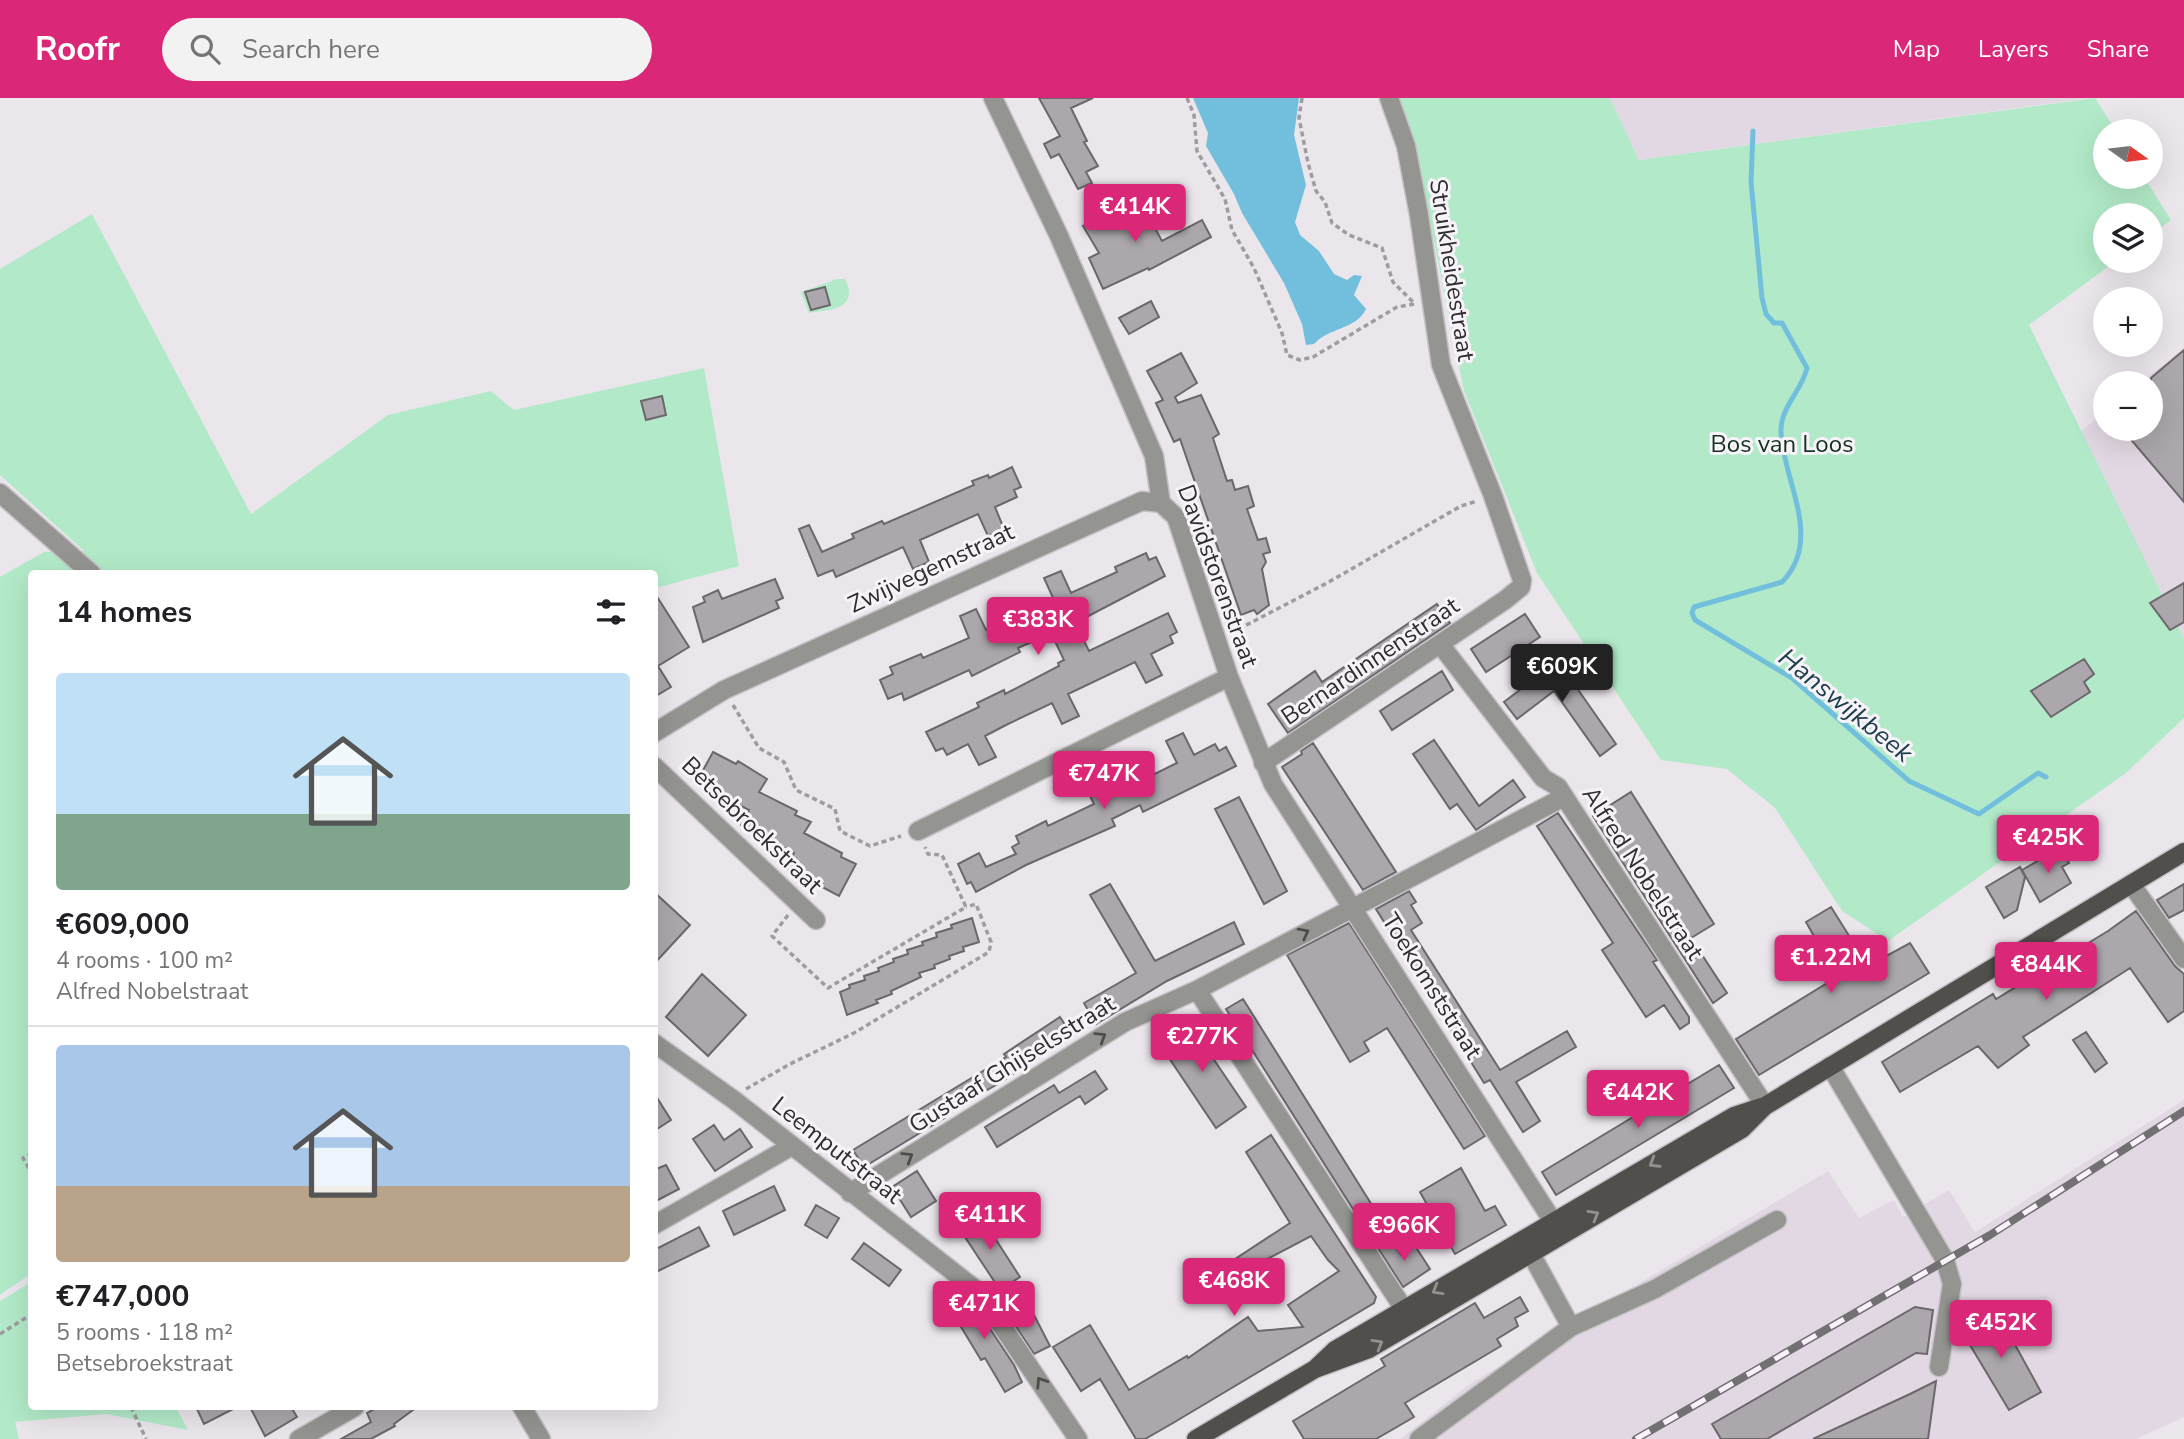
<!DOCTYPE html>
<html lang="en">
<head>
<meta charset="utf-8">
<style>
	body { margin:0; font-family:"Nunito Sans",sans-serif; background:#f2f2f2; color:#202124; height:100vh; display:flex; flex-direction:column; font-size:26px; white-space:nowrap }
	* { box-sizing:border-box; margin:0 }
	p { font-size:23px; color:#757577 }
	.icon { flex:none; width:38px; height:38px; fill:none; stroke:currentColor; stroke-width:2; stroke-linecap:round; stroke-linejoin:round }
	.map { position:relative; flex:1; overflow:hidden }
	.side { position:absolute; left:28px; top:472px; width:630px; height:840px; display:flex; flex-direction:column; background:#fff; border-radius:7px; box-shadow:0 7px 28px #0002 }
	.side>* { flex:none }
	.needle { width:46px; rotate:104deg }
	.buttons { position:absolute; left:2093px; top:21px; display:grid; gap:14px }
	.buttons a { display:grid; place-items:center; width:70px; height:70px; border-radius:50%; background:#fff; box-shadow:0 7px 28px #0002; font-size:35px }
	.price { position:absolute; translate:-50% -60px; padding:0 16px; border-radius:7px; background:#db2777; color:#fff; font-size:23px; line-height:46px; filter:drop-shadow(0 2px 4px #0008) }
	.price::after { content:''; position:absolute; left:50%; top:42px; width:21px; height:16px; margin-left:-10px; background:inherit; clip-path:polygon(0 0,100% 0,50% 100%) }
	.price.current { background:#222; color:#fff }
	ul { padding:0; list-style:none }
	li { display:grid; align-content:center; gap:14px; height:371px; padding:0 28px }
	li+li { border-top:2px solid #e0e0e0 }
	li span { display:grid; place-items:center; height:217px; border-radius:7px; color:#555 }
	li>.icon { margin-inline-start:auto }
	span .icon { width:126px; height:126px; fill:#fffc; stroke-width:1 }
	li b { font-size:30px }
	h2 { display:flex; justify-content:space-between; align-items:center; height:84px; padding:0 28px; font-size:30px }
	header { display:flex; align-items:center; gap:42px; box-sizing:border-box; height:98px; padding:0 35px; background:#db2777; color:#fff }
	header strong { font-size:33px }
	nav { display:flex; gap:38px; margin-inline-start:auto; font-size:24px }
	.search { width:490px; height:63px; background:#f2f2f2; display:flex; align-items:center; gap:18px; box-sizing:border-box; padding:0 24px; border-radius:38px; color:#757577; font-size:26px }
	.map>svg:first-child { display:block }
</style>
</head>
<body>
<header>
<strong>Roofr</strong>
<div class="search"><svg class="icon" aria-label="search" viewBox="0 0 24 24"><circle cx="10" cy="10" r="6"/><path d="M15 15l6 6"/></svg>Search here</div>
<nav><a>Map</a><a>Layers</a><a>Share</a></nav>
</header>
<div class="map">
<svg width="2184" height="1341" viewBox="0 0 2184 1341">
	<rect width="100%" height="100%" fill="#ebe6ec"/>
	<path fill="#e2d8e3" d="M1610,0H2089L1639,62Z
		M2184,250V584L2062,348L2105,314V331H2151V285H2140Z
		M2184,1002V1319L2136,1341H1400L1471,1285L1828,1073L1859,1120L1894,1102L1903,1119L1949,1092L1975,1134Z"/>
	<path fill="#b2eac9" d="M1399,0H1610L1639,62L2095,0L2116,33H2105V79H2144L2171,122L2151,137V117H2105V163H2116L2029,227L2184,541V620L2126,675L1888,843L1842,813L1775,710L1727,671L1661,662L1537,475L1464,293L1413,38Z
		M92,116L251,416L388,317L491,293L514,312L704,270L739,468L655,490L654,476H32V1175L0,1197V479L44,454L84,453L0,377V171Z
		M837,181H845C860,211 830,212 809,215L801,194Z
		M31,1184L32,1309H176L188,1332L106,1316L15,1324L19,1341H0V1203Z"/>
	<path fill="#71bfdd" d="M1193,0H1299L1294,37L1306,87L1295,124L1300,137L1319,153L1334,176L1347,182L1354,177L1362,178L1354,197L1366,211C1357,231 1328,230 1314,246L1306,247L1302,226L1284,185L1242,115L1234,96L1206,48L1208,35Z"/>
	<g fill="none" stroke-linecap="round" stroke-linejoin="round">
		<path stroke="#71bfdd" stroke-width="5" d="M1753,33L1751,84L1762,200L1766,216L1774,225H1782L1807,270C1802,293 1780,309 1781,334C1783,383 1824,441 1782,484L1694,509L1692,515L1695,522L1792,580L1909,683L1979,716L2038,675L2046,679"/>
	</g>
	<path fill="#aba7ac" stroke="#6b676b" stroke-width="2" d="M1039,0H1093L1071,10L1087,43L1084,44L1098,68L1086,74L1092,85L1078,91L1059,56L1051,60L1044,46L1060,38Z
		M1141,105L1162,143L1202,122L1211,139L1149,172L1148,170L1103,191L1089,160L1099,155L1083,128L1111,113L1114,120Z
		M825,189L830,207L811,212L805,194Z
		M1151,203L1159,219L1129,236L1119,220Z
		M2184,252V404L2122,331H2151V280Z
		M1181,255L1197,285L1175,299L1178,305L1201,297L1219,336L1213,340L1227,383L1232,382L1235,392L1248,388L1254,408L1247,411L1258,442L1266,440L1270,454L1263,456L1266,464L1262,471L1269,507L1257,516L1254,512L1241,517L1180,341L1174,344L1156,305L1163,302L1147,273Z
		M662,298L666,317L646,322L641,303Z
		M1012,369L1021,389L1014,392L1017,399L995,409L1004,431L988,438L978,416L920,442L929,464L913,471L903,449L836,479L833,472L818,478L799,431L809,427L822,454L854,440L852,436L882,423L884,426L974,387L972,383L988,377L989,380Z
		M1146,455L1149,462L1156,459L1165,478L1075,525L1089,553L1168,515L1177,534L1170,538L1173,545L1151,556L1162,577L1146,585L1135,564L1068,596L1079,618L1062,626L1052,605L1006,627L985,638L996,659L979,667L968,646L947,657L943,650L936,653L926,634L979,609L977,605L1004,592L1005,596L1059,568L1058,565L1064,562L1054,541L1050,542L1045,538L1018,550L1020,554L972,578L969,572L904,602L902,595L888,601L880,582L893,576L890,569L921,556L923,560L969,540L960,518L976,511L986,532L1054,502L1044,480L1061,473L1071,495L1117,474L1115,469Z
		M775,481L783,500L776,503L779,510L703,544L693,509L705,504L703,499L718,492L722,501Z
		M2184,485V524L2170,532L2150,505Z
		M654,494L689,549L658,568L671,589L654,599Z
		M1437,506L1450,525L1288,635L1268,606L1315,573L1322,584Z
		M1525,516L1540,539L1486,574L1471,551Z
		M2084,561L2094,576L2084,584L2090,594L2051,619L2031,593Z
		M1558,563L1616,646L1600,658L1554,593L1517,621L1504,604Z
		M1442,573L1453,592L1392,632L1380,613Z
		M1183,635L1194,657L1215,646L1219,653L1226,649L1236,668L1143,714L1140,707L1112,721L1115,728L1026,767L976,794L971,784L967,786L958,766L979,755L986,769L1016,756L1012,749L1019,745L1016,738L1046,723L1048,728L1094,706L1083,684L1100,676L1110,698L1177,665L1166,643Z
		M1434,642L1479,708L1513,682L1525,699L1476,732L1457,706L1450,711L1413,656Z
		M1313,645L1396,774L1363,792L1282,669L1302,656L1301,653Z
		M713,654L736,666L738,663L767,681L759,694L797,713L795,717L811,724L804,735L842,755L841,759L856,766L839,798L786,770L794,755L741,727L749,712L696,685Z
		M1631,694L1714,826L1691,840L1727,895L1713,905L1593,718Z
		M1239,699L1287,793L1264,806L1215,711Z
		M1558,715L1657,862L1653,864L1689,919V925L1680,931L1664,907L1646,919L1602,852L1613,845L1537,728Z
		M2060,750L2069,765L2062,769L2071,785L2040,804L2022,772Z
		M2020,769L2025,779L2017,812L2004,820L1986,789Z
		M1110,786L1155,863L1234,824L1244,846L1167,883L1096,926L1084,905L1136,875L1090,797Z
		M2184,786V812L2169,820L2157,802Z
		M1409,793L1416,804L1411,807L1422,825L1411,832L1500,972L1567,933L1576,949L1516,984L1540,1023L1523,1034L1490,982L1484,985L1376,811Z
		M654,794L690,827L654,866Z
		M1831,809L1868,868L1910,845L1929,875L1759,977L1736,941L1837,879L1806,824Z
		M2136,813L2175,868L2184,876V913L2168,924L2130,870L2023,939L2029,947L1998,970L1978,948L1900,994L1882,964L1993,896L1996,901L2108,833Z
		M972,820L979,844L963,849L964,853L949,858L950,861L934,867L935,870L919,875L921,879L891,893L892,896L876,902L878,905L847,917L840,894L850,890L849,887L865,882L864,878L879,873L878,870L894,864L893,861L908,856L907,852L923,847L922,844L937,839L936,835L952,830L951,827Z
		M1349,825L1485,1038L1464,1051L1387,930L1364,944L1369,953L1350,964L1287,857Z
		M702,876L746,917L708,958L666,919Z
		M1243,901L1375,1112L1360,1122L1226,911Z
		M1060,919L1071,936L1003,983L945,1016L946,1019L864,1069L853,1052L1006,959L1004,956Z
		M1187,922L1246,1009L1216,1030L1157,942Z
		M2086,934L2107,965L2095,974L2073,942Z
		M1719,967L1734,990L1556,1097L1542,1074Z
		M1095,973L1107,991L1085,1006L1080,998L997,1049L985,1029L1054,987L1059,995Z
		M654,995L671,1022L654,1033Z
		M714,1027L724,1042L740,1031L752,1049L715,1073L693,1041Z
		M1271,1037L1376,1199L1374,1205L1173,1325L1145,1341H1136L1100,1281L1081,1293L1053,1249L1090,1227L1129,1292L1187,1258L1188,1260L1248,1219L1258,1233L1303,1229L1288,1207L1339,1173L1328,1162L1311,1138L1231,1180L1223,1169L1290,1125L1246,1054Z
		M666,1067L679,1091L654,1104V1072Z
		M1461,1070L1485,1113L1495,1108L1506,1127L1455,1156L1420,1094Z
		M917,1073L936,1103L911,1119L892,1089Z
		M774,1088L785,1112L734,1137L723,1113Z
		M816,1107L839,1120L827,1140L805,1127Z
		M980,1117L1020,1179L1000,1192L959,1130Z
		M699,1129L709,1148L654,1175V1152Z
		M1391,1141L1401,1157L1415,1148L1430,1171L1403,1189L1378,1150Z
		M864,1145L901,1172L889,1188L852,1161Z
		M961,1194L981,1217L1014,1267L1022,1284L1005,1294L985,1260L981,1262L946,1204Z
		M1520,1199L1528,1213L1515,1220L1518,1228L1497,1241L1501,1248L1405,1305L1414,1319L1376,1341H1304L1293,1323L1385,1268L1381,1261L1475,1205L1484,1220Z
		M1915,1209L1933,1212L1927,1256L1916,1255L1767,1341H1721L1712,1326Z
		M1996,1212L2041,1294L2009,1312L1961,1232Z
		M1034,1217L1050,1248L1034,1256L1015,1227Z
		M1936,1283L1928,1341H1813L1910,1296Z
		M196,1309H237L204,1326Z
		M250,1309H291L297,1319L265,1338Z
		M378,1309H417L394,1326L395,1328L371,1341H341L371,1324L367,1315Z"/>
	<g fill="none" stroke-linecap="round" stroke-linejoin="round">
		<g stroke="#c5c1c6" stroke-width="21">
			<path id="minor" d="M993,0L1059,138L1154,358L1161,405L1176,419L1229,579L1273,686L1561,1136
				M0,395L92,476
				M1440,546L1543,680L1558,689L1765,1008
				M654,635L724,592L1142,403L1161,405
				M1263,665L1505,502L1521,489L1522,482L1493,398L1441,267L1419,117L1406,48L1389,0
				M654,668L816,822
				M918,733L1229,579
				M2131,786L2184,861
				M1197,892L1411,1222
				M654,945L734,1002L979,1194L1078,1341
				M1830,968L1945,1162L1952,1186L1939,1269
				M850,1095L1125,924L1197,892L1564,699
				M654,1127L792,1048
				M1524,1143L1571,1229
				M522,1309L541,1341
				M299,1341L355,1309
				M1419,1341L1571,1229L1655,1191L1777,1122"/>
		</g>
		<g stroke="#c5c1c6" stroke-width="21">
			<path id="major" d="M1315,1271L1369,1251L1742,1031L1765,1008L2184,754
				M1196,1341L1315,1271L1335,1252L1734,1018L1761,1009"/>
		</g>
		<path stroke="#9f9ca0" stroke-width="3.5" stroke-dasharray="5 3.5" stroke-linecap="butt" d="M1187,0L1194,17L1197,53L1225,101L1232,132L1254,170L1282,235L1287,257L1300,262L1313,259L1397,209L1415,206
			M1302,0L1299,20L1308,65L1316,93L1325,104L1332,125L1349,137L1382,150L1393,184L1413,204
			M1231,535L1327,485L1461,408L1477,403
			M733,607L759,650L784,664L796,692L835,711L840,733L870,748L901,738
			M788,817L772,838L828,890L966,809L942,757L928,756L925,749
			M746,991L790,966L854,935L989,854L991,844L976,806L966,809
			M32,1055L23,1060L32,1076
			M0,1236L32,1216
			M131,1309L146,1341"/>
		<use href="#minor" stroke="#949491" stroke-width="18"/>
		<use href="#major" stroke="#514f4b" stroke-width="18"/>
		<g stroke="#737074" stroke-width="8">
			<path id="rail" d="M1636,1341L1990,1137L2184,1013"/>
		</g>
		<use href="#rail" stroke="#f8f3f9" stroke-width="5" stroke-dasharray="16" stroke-linecap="butt"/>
	</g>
	<defs><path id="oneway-chevron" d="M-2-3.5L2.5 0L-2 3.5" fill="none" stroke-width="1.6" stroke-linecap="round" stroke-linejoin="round" transform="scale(1.75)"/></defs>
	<g stroke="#4d4d4d">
		<use href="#oneway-chevron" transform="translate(1304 835) rotate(-28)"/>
		<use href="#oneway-chevron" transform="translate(1101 939) rotate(-32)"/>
		<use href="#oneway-chevron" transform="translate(908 1059) rotate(-32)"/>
		<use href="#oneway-chevron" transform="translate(1041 1284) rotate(-123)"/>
	</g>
	<g stroke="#949191">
		<use href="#oneway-chevron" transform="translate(1654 1065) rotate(149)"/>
		<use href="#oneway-chevron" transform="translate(1594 1117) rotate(-30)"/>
		<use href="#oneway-chevron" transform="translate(1437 1192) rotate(150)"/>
		<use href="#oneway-chevron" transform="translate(1378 1246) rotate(-30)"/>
	</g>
	<g text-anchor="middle" stroke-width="6" stroke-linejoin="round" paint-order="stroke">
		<g font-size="24" fill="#2f2e30" stroke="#f8f3f9">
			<text transform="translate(1452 172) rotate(81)" y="8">Struikheidestraat</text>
			<text transform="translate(931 470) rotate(-25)" y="8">Zwijvegemstraat</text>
			<text transform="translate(1218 478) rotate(70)" y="8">Davidstorenstraat</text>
			<text transform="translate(1370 563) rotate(-34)" y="8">Bernardinnenstraat</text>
			<text transform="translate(752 727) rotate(44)" y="8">Betsebroekstraat</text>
			<text transform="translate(1643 775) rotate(57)" y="8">Alfred Nobelstraat</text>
			<text transform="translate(1432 888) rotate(58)" y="8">Toekomststraat</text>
			<text transform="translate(1012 966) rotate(-32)" y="8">Gustaaf Ghijselsstraat</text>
			<text transform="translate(837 1052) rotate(38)" y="8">Leemputstraat</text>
		</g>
		<g font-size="24" fill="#143223" stroke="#f8f3f9">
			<text x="1782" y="354">Bos van Loos</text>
		</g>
		<g font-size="26" font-style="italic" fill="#1b3f4c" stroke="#f8f3f9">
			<text transform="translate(1846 607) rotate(39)" y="9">Hanswijkbeek</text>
		</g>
	</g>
</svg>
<div class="buttons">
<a><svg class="needle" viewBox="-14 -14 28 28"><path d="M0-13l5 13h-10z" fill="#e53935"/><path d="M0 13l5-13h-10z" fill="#757577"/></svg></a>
<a><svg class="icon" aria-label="layers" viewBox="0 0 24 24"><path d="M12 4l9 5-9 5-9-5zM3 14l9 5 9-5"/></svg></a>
<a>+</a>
<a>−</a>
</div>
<b class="price" style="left:1135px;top:146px">€414K</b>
<b class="price" style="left:1038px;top:559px">€383K</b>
<b class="price current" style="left:1562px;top:606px">€609K</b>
<b class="price" style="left:1104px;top:713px">€747K</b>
<b class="price" style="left:2048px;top:777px">€425K</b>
<b class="price" style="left:1831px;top:897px">€1.22M</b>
<b class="price" style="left:2046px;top:904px">€844K</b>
<b class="price" style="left:1202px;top:976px">€277K</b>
<b class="price" style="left:1638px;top:1032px">€442K</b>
<b class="price" style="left:990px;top:1154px">€411K</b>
<b class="price" style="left:1404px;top:1165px">€966K</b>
<b class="price" style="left:1234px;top:1220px">€468K</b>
<b class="price" style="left:984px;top:1243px">€471K</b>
<b class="price" style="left:2001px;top:1262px">€452K</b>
<section class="side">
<h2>14 homes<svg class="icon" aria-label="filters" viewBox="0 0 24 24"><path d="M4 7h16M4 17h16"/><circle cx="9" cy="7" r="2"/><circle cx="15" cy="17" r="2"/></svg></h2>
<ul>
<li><span style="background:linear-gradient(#bfe0f5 65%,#7fa58c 0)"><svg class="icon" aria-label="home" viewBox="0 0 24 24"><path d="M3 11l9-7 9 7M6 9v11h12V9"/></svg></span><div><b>€609,000</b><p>4 rooms · 100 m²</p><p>Alfred Nobelstraat</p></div></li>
<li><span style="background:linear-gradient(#a9c7e8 65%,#b9a48a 0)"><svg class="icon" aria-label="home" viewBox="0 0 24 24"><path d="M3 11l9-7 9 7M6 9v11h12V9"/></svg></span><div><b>€747,000</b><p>5 rooms · 118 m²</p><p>Betsebroekstraat</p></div></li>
</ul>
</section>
</div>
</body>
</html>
